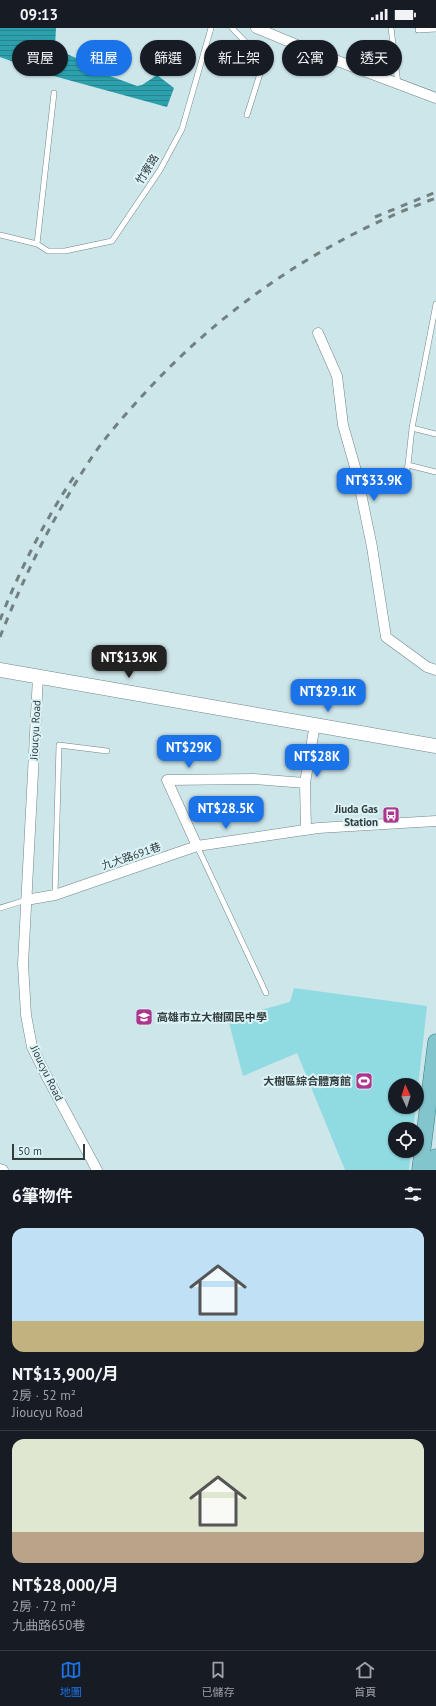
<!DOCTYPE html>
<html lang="zh-TW">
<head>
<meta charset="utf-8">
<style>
	body { margin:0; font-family:"PT Sans","Noto Sans TC",sans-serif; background:#20242c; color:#f1f3f6; height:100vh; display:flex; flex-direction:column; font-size:15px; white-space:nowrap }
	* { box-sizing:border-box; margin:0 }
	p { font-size:13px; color:#9ea1a6 }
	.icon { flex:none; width:22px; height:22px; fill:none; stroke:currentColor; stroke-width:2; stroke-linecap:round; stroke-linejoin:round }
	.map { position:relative; height:1142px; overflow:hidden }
	.side { display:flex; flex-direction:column; background:#171b24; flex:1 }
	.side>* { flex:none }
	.hud { position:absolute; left:12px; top:12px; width:412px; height:36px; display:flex; gap:8px }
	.needle { width:26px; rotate:356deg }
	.fabs { position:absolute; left:388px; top:1050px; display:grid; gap:8px }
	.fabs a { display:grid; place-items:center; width:36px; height:36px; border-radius:50%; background:#171b24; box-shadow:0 1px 3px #0004; font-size:20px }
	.scale { position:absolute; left:12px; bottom:10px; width:73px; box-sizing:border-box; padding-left:4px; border:2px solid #333d3e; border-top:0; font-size:11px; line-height:14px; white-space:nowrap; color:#333d3e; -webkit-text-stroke:3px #dbf3f6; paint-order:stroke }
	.price { position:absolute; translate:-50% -34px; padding:0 9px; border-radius:8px; background:#1a73e8; color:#fff; font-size:13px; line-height:26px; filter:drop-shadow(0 1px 2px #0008) }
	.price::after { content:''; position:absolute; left:50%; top:24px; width:12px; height:9px; margin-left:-6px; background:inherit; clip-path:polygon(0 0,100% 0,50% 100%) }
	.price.current { background:#222; color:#fff }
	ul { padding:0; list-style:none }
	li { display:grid; align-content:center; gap:8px; height:212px; padding:0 12px }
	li+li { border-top:1px solid #363941 }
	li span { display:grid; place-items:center; height:124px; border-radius:12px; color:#555 }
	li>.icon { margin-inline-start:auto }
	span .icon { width:72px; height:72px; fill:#fffc; stroke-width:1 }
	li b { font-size:17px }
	h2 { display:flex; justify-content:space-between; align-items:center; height:48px; padding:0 12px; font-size:17px }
	.pill { padding:0 14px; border-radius:18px; background:#171b24; box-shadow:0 1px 3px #0004; font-size:14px; line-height:36px }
	.pill.current { background:#1a73e8; color:#fff }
	.status { display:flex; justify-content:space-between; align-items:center; height:28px; padding:0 20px; background:#171b24; direction:ltr }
	.status svg { height:11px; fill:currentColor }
	.tabs { display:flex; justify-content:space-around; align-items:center; height:56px; border-top:1px solid #363941; background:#171b24; font-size:11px; color:#9ea1a6 }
	.tabs a { display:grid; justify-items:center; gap:2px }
	.tabs .current { color:#1a73e8 }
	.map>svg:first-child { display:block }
</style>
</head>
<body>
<div class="status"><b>09:13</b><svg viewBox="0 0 49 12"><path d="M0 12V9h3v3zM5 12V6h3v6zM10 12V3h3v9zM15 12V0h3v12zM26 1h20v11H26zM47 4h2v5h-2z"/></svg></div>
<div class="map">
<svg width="436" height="1142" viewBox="0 0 436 1142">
	<defs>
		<pattern id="water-rules" width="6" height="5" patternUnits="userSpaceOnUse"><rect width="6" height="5" fill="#2ca0ac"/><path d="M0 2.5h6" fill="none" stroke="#26848d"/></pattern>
	</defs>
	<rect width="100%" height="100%" fill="#cde6e9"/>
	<path fill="#90dae2" d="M294,960L427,978L417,1067V1057H395V1079H416L413,1101H395V1123H411L409,1142H345L297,1025L243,1048L229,995L257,983L290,974Z"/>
	<path fill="url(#water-rules)" d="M0,0H56L55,18L60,23L83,33V38L137,58L142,57L157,47L174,60L167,79L50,47L0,29Z"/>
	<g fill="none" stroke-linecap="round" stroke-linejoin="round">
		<g stroke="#708689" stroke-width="6">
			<path id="lane" d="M232,0L264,33L247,87
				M391,0L398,56
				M418,2L436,1
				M0,207L37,216L48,223H65L112,213L160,142L182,101L211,0
				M37,216L54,65
				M436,276L412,400L408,437L436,444
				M412,400L436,406
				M358,453L405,445L408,437
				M197,818L266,965
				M55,867L59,717L107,723
				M0,880L26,872"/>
		</g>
		<g stroke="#708689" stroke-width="11">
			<path id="street" d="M256,0L319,26L436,70
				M318,305L337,348L343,397L357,446L372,519L386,609L427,639L436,642
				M38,649L23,936L26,987L32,1019L48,1051L97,1142
				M306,802L305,755L315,696
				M197,818L167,752L253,751L305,755
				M26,872L55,867L197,818L318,800L436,793
				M0,1141L3,1142"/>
		</g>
		<g stroke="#708689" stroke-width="15">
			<path id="secondary" d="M0,642L436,718"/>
		</g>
		<g stroke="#317c84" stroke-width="17">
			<path id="primary" d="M420,1142L436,1014
				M434,1142L436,1129"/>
		</g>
		<use href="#lane" stroke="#fff" stroke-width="5"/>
		<use href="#street" stroke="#fff" stroke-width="10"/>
		<use href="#secondary" stroke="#fff" stroke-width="14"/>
		<use href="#primary" stroke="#83c5cc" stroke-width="16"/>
		<path stroke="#718182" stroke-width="3" stroke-dasharray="7 7" stroke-linecap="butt" d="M375,189L436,164
			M0,592C20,541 45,492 75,447
			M0,609C24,548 54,487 90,432C105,409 124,388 143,367C223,279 324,211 436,170"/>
	</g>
	<defs>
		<g id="bus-square" transform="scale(0.9)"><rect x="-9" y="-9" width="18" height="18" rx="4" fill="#ac368d" stroke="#dbf3f6"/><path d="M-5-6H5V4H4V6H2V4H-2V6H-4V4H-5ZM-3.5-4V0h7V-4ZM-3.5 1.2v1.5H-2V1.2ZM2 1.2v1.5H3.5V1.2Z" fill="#fff"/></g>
		<g id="school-square" transform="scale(0.9)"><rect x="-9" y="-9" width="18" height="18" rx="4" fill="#ac368d" stroke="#dbf3f6"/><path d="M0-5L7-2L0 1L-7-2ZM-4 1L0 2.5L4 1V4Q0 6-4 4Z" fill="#fff"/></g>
		<g id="stadium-square" transform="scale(0.9)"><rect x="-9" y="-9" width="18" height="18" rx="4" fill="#ac368d" stroke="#dbf3f6"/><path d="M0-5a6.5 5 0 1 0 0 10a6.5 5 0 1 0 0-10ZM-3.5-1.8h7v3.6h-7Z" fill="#fff"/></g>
	</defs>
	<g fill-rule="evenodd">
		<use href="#bus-square" x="391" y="787"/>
		<use href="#school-square" x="144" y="989"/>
		<use href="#stadium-square" x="364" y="1053"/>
	</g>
	<g text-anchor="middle" stroke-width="4" stroke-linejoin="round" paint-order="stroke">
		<g font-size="11" fill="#333d3e" stroke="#dbf3f6">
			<text transform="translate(147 141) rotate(-58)" y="4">竹寮路</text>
			<text transform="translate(35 702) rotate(-87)" y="4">Jioucyu Road</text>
			<text transform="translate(131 828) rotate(-19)" y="4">九大路691巷</text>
			<text transform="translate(47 1045) rotate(64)" y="4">Jioucyu Road</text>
		</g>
		<g font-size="11" font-weight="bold" fill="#333d3e" stroke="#dbf3f6" text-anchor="end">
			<text x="378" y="785">Jiuda Gas<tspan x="378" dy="13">Station</tspan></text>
			<text x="157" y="993" text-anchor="start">高雄市立大樹國民中學</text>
			<text x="351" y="1057">大樹區綜合體育館</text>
		</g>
	</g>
</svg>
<div class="fabs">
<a><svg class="needle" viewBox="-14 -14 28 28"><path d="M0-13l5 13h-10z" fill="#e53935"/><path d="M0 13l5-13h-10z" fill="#9ea1a6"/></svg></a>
<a><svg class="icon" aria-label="locate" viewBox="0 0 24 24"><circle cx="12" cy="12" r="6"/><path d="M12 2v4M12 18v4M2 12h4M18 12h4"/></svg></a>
</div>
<div class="scale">50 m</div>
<b class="price" style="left:374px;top:474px">NT$33.9K</b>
<b class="price current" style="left:129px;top:651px">NT$13.9K</b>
<b class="price" style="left:328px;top:685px">NT$29.1K</b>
<b class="price" style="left:189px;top:741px">NT$29K</b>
<b class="price" style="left:317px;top:750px">NT$28K</b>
<b class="price" style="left:226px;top:802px">NT$28.5K</b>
<div class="hud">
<a class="pill">買屋</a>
<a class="pill current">租屋</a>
<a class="pill">篩選</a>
<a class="pill">新上架</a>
<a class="pill">公寓</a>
<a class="pill">透天</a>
</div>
</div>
<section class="side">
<h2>6筆物件<svg class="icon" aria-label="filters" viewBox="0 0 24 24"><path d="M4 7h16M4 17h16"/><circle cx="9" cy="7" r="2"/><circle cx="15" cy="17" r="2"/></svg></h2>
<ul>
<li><span style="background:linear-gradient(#bfe0f5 75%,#c2b280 0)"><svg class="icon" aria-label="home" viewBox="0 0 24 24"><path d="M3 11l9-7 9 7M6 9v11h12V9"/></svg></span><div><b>NT$13,900/月</b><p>2房 · 52 m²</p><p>Jioucyu Road</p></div></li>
<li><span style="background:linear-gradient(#dfe7d0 75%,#b9a48a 0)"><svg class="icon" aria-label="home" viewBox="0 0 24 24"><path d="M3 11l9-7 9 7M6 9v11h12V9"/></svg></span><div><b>NT$28,000/月</b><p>2房 · 72 m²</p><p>九曲路650巷</p></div></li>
</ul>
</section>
<nav class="tabs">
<a class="current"><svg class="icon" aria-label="map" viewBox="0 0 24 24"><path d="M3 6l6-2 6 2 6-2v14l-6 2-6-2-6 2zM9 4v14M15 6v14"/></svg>地圖</a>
<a><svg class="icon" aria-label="saved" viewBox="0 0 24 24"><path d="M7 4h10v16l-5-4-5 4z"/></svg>已儲存</a>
<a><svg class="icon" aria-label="home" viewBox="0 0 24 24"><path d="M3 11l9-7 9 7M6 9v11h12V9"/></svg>首頁</a>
</nav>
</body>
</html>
